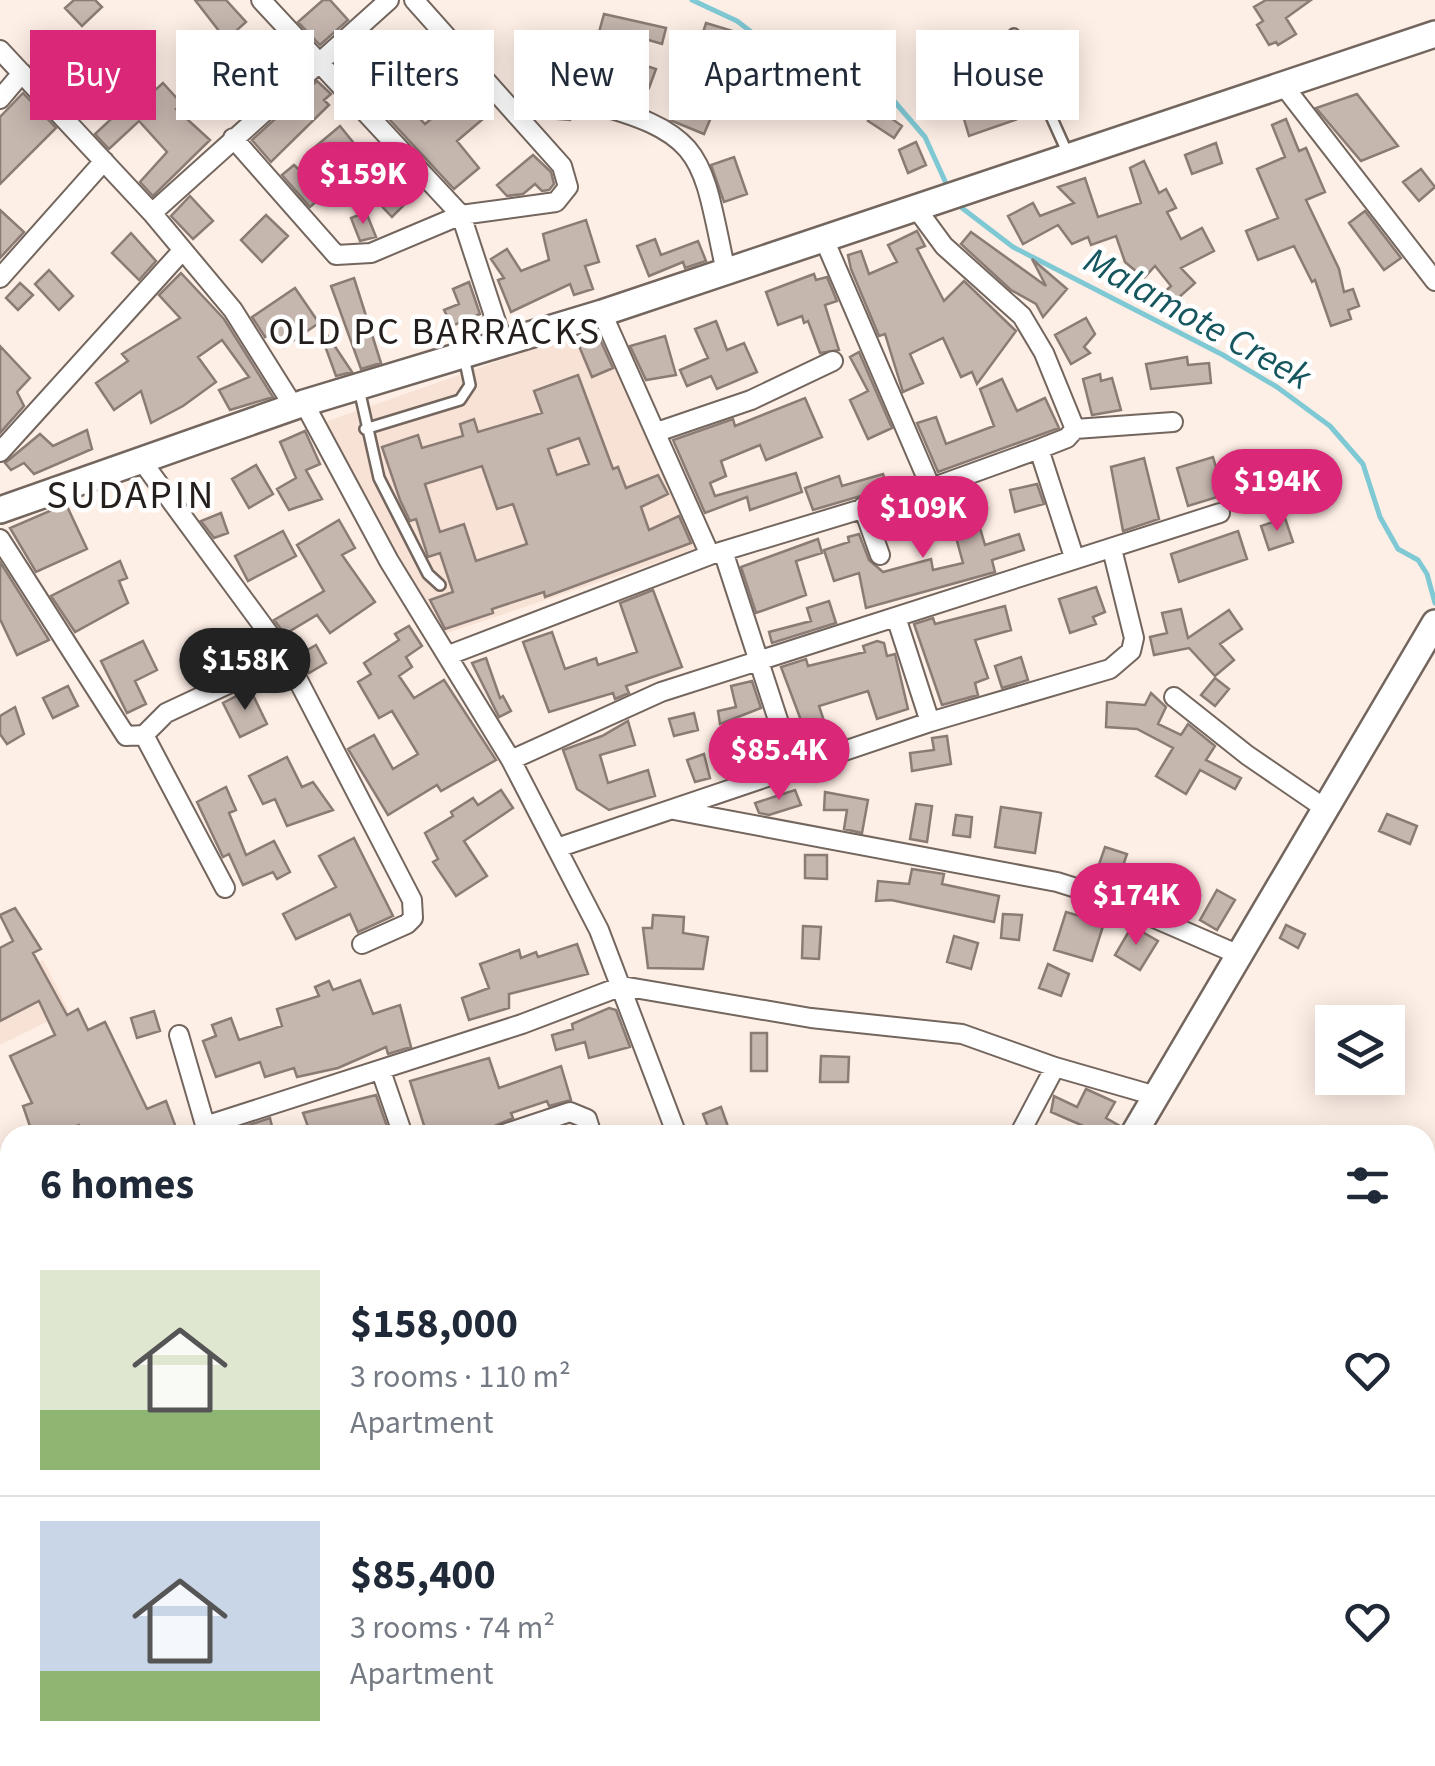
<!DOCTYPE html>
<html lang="en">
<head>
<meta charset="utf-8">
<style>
	body { margin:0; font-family:"Source Sans 3",sans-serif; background:#f6f6f7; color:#1f2937; height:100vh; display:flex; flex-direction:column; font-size:38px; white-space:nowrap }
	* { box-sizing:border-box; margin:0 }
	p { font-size:32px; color:#747a83 }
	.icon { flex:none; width:55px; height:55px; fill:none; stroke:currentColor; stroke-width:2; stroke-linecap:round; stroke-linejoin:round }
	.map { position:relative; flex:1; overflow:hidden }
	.sheet { position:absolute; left:0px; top:1125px; width:1435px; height:642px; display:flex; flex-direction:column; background:#fff; border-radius:30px 30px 0 0; box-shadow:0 5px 25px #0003 }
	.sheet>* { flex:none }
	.top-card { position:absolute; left:30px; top:30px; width:1375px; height:90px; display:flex; gap:20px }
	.tools { position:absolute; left:1315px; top:1005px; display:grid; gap:20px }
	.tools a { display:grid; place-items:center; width:90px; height:90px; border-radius:0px; background:#fff; box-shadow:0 5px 25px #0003; font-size:50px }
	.price { position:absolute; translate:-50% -85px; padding:0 22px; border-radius:35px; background:#db2777; color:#fff; font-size:32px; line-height:65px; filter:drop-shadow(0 2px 5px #0008) }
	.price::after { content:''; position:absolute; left:50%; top:60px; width:30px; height:22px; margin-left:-15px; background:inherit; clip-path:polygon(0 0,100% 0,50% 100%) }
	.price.current { background:#222; color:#fff }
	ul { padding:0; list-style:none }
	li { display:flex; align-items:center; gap:30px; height:250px; padding:0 40px }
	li+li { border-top:2px solid #e0e1e3 }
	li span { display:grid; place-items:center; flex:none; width:280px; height:200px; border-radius:0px; color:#555 }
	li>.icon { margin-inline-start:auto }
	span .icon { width:120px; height:120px; fill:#fffc; stroke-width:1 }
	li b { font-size:42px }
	h2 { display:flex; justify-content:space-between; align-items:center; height:120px; padding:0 40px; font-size:42px }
	.chip { padding:0 35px; border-radius:0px; background:#fff; box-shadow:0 5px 25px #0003; font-size:35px; line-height:90px }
	.chip.current { background:#db2777; color:#fff }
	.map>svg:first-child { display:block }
</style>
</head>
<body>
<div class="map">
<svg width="1435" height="1766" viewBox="0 0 1435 1766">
	<rect width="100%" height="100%" fill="#feefe6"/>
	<path fill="#f8e2d5" d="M598,326L704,547L438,636L322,423Z
		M43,960L69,1011L0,1045V982Z"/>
	<path fill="#fcd8c3" d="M1425,1453L1435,1455V1553L1425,1572Z"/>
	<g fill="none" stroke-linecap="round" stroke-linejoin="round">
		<path stroke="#7fc9d5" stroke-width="5" d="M692,0L737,21L792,63L887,93L925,137L945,181
			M962,208L1013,247L1223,355L1277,387L1330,426L1363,464L1380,517L1398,549L1418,560L1427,574L1435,603"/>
	</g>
	<path fill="#c5b6ae" stroke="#8a7c74" stroke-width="2.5" fill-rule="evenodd" d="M74,0H95L102,7L82,26L65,8Z
		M195,0H226L246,22L226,40Z
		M323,0H330L348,20L320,45L298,22Z
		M1266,0H1311L1286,18L1296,34L1278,45L1276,42L1269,45L1257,25L1263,21L1254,7Z
		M604,14L666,28L662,44L635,36L628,60L656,69L649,88L642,86L635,98L622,94L623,90L616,87L618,80L560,66L568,37L596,43Z
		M706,23L736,32L733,40L758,49L750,95L722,93L729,57L698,48Z
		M410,36L430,54L411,79L424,92L408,106L425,124L463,93L484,118L457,141L479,168L454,189L338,64L359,44L385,59Z
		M280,44L300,64L273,88L254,70Z
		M1011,56L1029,115L969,136L954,85L986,75L983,65Z
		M689,75L723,89L704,134L670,120Z
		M317,81L331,94L324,100L329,105L271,162L252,140Z
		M163,83L182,104L176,109L210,140L153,196L140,182L167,152L139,121L109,149L95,134L138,94L144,100Z
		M536,90L552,91V98L572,100L570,120L535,117Z
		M23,93L56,128L0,184V117Z
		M1357,94L1398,146L1361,161L1316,108Z
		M877,108L902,126L894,138L868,121Z
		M1286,119L1299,151L1306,148L1325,192L1306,200L1339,269L1344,292L1353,289L1359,306L1348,310L1351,319L1331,326L1315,280L1312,282L1294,246L1258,260L1246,231L1278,218L1257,169L1285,157L1272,125Z
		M340,126L369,162L352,176L353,182L332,157L326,161L315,147Z
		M916,142L926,165L908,173L899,150Z
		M1216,143L1222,163L1192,174L1185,155Z
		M533,155L551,172L554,184L549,190L542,191L535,184L523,194L507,196L497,185Z
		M734,157L747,194L724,202L711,165Z
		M1144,161L1159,193L1166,189L1176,208L1167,212L1181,239L1202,228L1214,251L1181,268L1195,283L1177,299L1185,308L1174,318L1157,299L1171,286L1155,266L1144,278L1125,262L1116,236L1091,245L1088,237L1072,244L1058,225L1023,244L1008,216L1033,203L1040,216L1074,203L1058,187L1085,178L1098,217L1141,203L1130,168Z
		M294,165L325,194L310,207L282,175Z
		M1421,169L1435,187L1419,201L1403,182Z
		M395,177L413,196L392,217L374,198Z
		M190,196L213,221L193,239L171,216Z
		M0,210L24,232L0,258Z
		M1365,211L1401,258L1384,270L1349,223Z
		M366,212L376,237L360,241L351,218Z
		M266,215L288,236L262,262L241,240Z
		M586,220L599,262L585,266L593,289L574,295L570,284L511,312L498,280L504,278L491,259L507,249L521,271L549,260L543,234Z
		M917,231L925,246L917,249L944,301L964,281L1016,331L977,384L972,372L961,377L943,338L910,354L923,383L903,392L885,334L879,336L851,269L848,255L861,251L869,274L897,262L888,245Z
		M971,232L1046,286L1032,259L1067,289L1043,317L1036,304L1011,290L961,244Z
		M131,233L156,261L139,280L112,253Z
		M655,239L661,255L698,241L706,261L685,268L683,262L649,276L637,246Z
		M49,270L73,296L59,310L35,284Z
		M181,273L224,319L273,397L230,410L219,390L249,377L222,340L198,357L216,382L183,406L151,423L141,391L114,410L96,383L128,361L122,354L180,318L159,295Z
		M814,274L816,280L827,277L837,301L825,305L839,350L820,353L808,321L804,323L802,316L778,325L766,292Z
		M354,278L381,363L361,369L331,286Z
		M469,282L480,314L452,326L444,310L459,304L453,289Z
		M20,283L33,295L18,310L6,298Z
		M295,288L319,323L284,347L270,334L265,337L252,317Z
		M1086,318L1095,334L1084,347L1090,353L1071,364L1055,335Z
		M716,321L727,350L744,343L757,372L717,389L711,376L687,386L680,370L708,358L695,329Z
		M324,330L352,372L336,376L320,332Z
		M665,336L676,375L646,380L630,346Z
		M599,337L613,368L592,377L579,346Z
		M0,346L30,378L17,392L24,406L0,433Z
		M859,352L892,428L868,439L850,400L868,391L850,357Z
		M1187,357L1188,365L1209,363L1211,383L1151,389L1146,364Z
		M1100,374L1101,381L1112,378L1121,410L1092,415L1083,379Z
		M578,375L613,469L618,467L626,488L658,475L668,494L641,507L649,530L679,516L691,543L545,597L544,592L492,609L493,613L445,629L430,600L453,592L440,553L428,557L416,519L410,521L400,500L382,447L418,435L422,448L463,436L460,424L474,419L478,432L542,413L534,391ZM579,438L589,464L557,475L548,449ZM482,466L497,509L513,504L527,544L476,561L464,524L440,532L425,484Z
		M1002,379L1017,411L1045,398L1059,428L938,472L917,423L936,417L946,444L994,426L980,389Z
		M805,398L822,437L766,460L760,445L721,461L726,476L710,483L715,496L796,473L802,492L750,510L747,497L705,513L673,440L733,419L735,426Z
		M87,430L92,449L34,474L24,463L11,470L5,463L40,434L53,446Z
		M305,431L320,464L306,470L322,499L289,510L277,489L296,478L280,442Z
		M1213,457L1224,495L1188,506L1177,468Z
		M1144,458L1159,519L1123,531L1111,467Z
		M256,465L273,494L249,508L232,479Z
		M883,474L888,488L813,510L805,488L839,476L842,486Z
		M1037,484L1044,504L1015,512L1010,490Z
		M980,500L985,519L978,521L985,545L1019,534L1024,550L992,560L995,572L866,608L859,573L834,581L824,550L849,542L848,537L859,534L869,560L883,572L931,559L933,570L963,563L948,508Z
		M66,504L87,549L36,572L10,528Z
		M221,513L228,533L214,538L201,521Z
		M1285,518L1293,542L1269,550L1261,526Z
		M339,520L355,548L342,555L375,602L330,633L317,615L285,634L274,620L324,591L297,545Z
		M283,531L296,556L248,581L235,556Z
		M1238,531L1247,559L1179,582L1171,554Z
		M818,539L822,553L796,561L806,595L756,613L741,567Z
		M120,561L127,578L119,581L128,603L75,632L51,596Z
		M0,562L49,640L17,655L0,619Z
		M1096,587L1105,612L1093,617L1096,624L1070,633L1059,599Z
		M653,590L682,667L626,686L629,693L615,699L613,693L549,712L523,642L552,632L565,669L596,658L598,665L637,652L620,603Z
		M829,601L836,623L772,643L769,632L811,621L807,608Z
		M1005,606L1011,630L975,640L988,678L975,683L978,695L942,705L914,624L933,618L935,624Z
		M1181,609L1188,638L1229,610L1242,629L1220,644L1234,660L1215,676L1189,648L1154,655L1150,637L1167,633L1162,613Z
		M409,626L422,646L406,657L412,667L399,676L414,698L444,680L496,760L441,791L437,785L388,815L348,749L374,735L393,769L418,754L392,711L379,718L358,682L371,674L364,663L399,640L395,634Z
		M242,635L253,659L197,685L185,661Z
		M143,641L157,670L135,681L146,704L127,713L101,661Z
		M877,641L884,643L887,656L895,654L908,709L877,719L868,691L819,706L831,742L806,751L798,725L802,723L781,667L806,659L808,666L865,652L863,646Z
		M316,645L326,663L309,673L299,655Z
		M1021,657L1028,680L1002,688L995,666Z
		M486,658L500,698L503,696L511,711L499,717L472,663Z
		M1215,678L1229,689L1215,706L1201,695Z
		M752,681L761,708L720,724L718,711L736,707L731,686Z
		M68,686L78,706L53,718L43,698Z
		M250,689L267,724L240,737L223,703Z
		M1151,693L1166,707L1158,724L1181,735L1188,724L1215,746L1206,760L1241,778L1235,789L1200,770L1186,794L1156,776L1173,748L1137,729L1106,727L1107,702L1145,705Z
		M15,707L24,734L7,744L0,734V716Z
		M694,713L698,730L674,736L669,719Z
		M628,721L635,745L600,755L608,783L648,770L655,796L609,810L577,789L563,750L602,736Z
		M947,736L951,764L912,771L910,753L934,750L932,738Z
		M704,754L710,778L695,782L687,760Z
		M287,757L302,787L313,782L333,810L287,826L275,799L263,804L249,776Z
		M226,787L236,810L229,813L246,855L274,841L290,872L277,879L273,872L243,885L229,854L223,857L197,802Z
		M501,790L513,808L464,841L487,876L456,896L433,862L438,859L425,833L453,816L451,812L473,798L478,805Z
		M795,790L801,805L769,815L759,813L755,803Z
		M825,792L868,800L862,833L844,829L847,810H824Z
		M916,804L932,806L927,842L910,839Z
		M1001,807L1041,813L1035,853L995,847Z
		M1387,814L1417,826L1410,844L1379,831Z
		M956,815L972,817L970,837L953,835Z
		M354,838L393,916L358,932L350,914L296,939L283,914L336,887L319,856Z
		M1105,847L1127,854L1116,886L1094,879Z
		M805,855H827V879L805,878Z
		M912,869L944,874L942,884L999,896L994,922L891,900L876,901L878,881L909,884Z
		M1217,890L1235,900L1217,930L1200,920Z
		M15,908L41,949L33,953L67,1015L78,1009L88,1030L105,1022L147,1109L166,1101L175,1125L148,1135H82L79,1125L49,1135H33L23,1106L32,1103L10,1056L55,1035L39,1001L0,1021V948L13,941L0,915Z
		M1066,912L1104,923L1092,961L1054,950Z
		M1003,914L1022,915L1019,940L1001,938Z
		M653,915L684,917L683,933L708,937L703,969L648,968L643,928H652Z
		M1286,925L1305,934L1298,948L1280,938Z
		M803,926L821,927L819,959L802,958Z
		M1132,926L1158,941L1140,970L1115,955Z
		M954,936L978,943L971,969L947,962Z
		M577,944L588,974L509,994V1008L469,1020L462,998L489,988L480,964L519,950L521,958L536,952L538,957Z
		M1048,964L1069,974L1061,996L1039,988Z
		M360,980L373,1014L400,1005L411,1047L388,1054L386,1047L338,1068L297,1077L294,1068L265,1077L260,1062L216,1077L203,1041L216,1036L212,1025L231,1018L239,1040L282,1026L277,1009L319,996L315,987L329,981L333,990Z
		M609,1008L616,1010L630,1047L589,1058L585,1042L556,1050L552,1035L573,1029L572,1024Z
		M154,1011L160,1031L137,1038L131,1018Z
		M751,1033H767V1071H751Z
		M821,1056L849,1057L848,1082H820Z
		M489,1058L499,1088L561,1066L571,1100L549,1106L547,1101L511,1113L513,1118L473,1135H427L410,1081Z
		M1086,1089L1115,1102L1106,1118L1120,1126L1115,1135H1104L1051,1112L1054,1096L1077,1107Z
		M376,1095L390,1135H311L303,1113Z
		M721,1107L731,1135H711L703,1114Z
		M270,1118L274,1135H234V1130Z"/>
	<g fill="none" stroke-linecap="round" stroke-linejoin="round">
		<g stroke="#73665e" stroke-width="14">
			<path id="lane" d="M1014,34L1068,154
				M359,389L379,478L428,574L440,585
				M365,429L460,400L470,385L464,357"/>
		</g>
		<g stroke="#73665e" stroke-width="22">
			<path id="street" d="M261,0L461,215L503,343
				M0,50L152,213L233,310L294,407
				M1283,85L1435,281
				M0,99L22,73
				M586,102C708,133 701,157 726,272
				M233,138L336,255L371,253L461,215L556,202L568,187L562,166L414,0
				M916,208L944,246L1022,316L1044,353L1075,429
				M152,213L389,0
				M824,239L931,488
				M0,278L104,161
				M602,313L710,555
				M304,403L389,561L511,760L661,692L1220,513
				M657,432L751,400L833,361
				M1039,449L1074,557
				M0,452L182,251
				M141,460L286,657L412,900L413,918L407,924L362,944
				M863,507L880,555
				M0,539L126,736L144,735L166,713L286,657
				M723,551L794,769
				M896,617L930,722
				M449,655L710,555L931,488L1039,449L1067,438L1075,429L1173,422
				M1174,697L1247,755L1323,807
				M144,735L225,888
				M511,760L599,930L677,1135
				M674,810L1057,882L1108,898L1237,954
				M557,848L930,722L1110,669L1131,651L1134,638L1112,549
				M179,1035L208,1135
				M381,1071L403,1135
				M205,1126L522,1024L622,986L811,1018L962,1034L1055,1067L1156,1096
				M501,1135L570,1112L587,1119L592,1135
				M1019,1135L1055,1067
				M0,1618L10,1614
				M195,1758L196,1766
				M666,1758V1766
				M967,1766L972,1758
				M1125,1766L1129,1758
				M1295,1766L1299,1758"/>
		</g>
		<g stroke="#73665e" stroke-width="30">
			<path id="secondary" d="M0,510L304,403L602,313L1435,34
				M1133,1135L1435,623
				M1425,1751L1435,1755
				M777,1766L781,1758"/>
		</g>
		<g stroke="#73665e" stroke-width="38">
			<path id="highway" d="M0,1201L10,1225
				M0,1339L10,1366
				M113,1758L114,1766
				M167,1758L168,1766"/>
		</g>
		<use href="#lane" stroke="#fff" stroke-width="9"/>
		<use href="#street" stroke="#fff" stroke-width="18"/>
		<use href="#secondary" stroke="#fff" stroke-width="25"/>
		<use href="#highway" stroke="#fff" stroke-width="32"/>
	</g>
	<g text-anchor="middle" stroke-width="9" stroke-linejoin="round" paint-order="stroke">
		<g font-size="38" font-style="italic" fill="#16565f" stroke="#fff">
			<text transform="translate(1198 318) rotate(29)" y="13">Malamote Creek</text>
		</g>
		<g font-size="38" letter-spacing="2.5" fill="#241f1c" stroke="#fff">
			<text x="435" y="344">OLD PC BARRACKS</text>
		</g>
		<g font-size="40" letter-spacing="2.5" fill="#241f1c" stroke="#fff">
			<text x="131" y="508">SUDAPIN</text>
		</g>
	</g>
</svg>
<div class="tools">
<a><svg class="icon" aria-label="layers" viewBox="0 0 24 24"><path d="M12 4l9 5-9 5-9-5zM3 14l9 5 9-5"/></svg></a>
</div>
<b class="price" style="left:363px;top:227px">$159K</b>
<b class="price" style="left:1277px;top:534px">$194K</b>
<b class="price" style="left:923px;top:561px">$109K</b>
<b class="price current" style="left:245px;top:713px">$158K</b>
<b class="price" style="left:779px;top:803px">$85.4K</b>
<b class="price" style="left:1136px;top:948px">$174K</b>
<div class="top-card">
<a class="chip current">Buy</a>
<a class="chip">Rent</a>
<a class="chip">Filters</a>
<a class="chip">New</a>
<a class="chip">Apartment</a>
<a class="chip">House</a>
</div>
<section class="sheet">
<h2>6 homes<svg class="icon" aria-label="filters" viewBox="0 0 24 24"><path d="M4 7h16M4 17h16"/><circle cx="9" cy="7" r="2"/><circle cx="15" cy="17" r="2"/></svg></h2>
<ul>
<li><span style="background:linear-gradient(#dfe7d0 70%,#8fb573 0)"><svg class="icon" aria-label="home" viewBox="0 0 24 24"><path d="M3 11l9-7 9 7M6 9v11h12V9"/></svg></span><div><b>$158,000</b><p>3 rooms · 110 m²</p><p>Apartment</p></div><svg class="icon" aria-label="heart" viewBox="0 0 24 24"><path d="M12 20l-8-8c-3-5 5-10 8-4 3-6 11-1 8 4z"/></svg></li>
<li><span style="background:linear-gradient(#c9d6e8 75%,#8fb573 0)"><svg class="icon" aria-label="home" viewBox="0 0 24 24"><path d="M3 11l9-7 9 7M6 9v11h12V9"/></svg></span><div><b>$85,400</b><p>3 rooms · 74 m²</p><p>Apartment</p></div><svg class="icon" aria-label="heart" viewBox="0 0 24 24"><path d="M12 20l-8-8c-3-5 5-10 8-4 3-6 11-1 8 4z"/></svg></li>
</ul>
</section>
</div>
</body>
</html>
